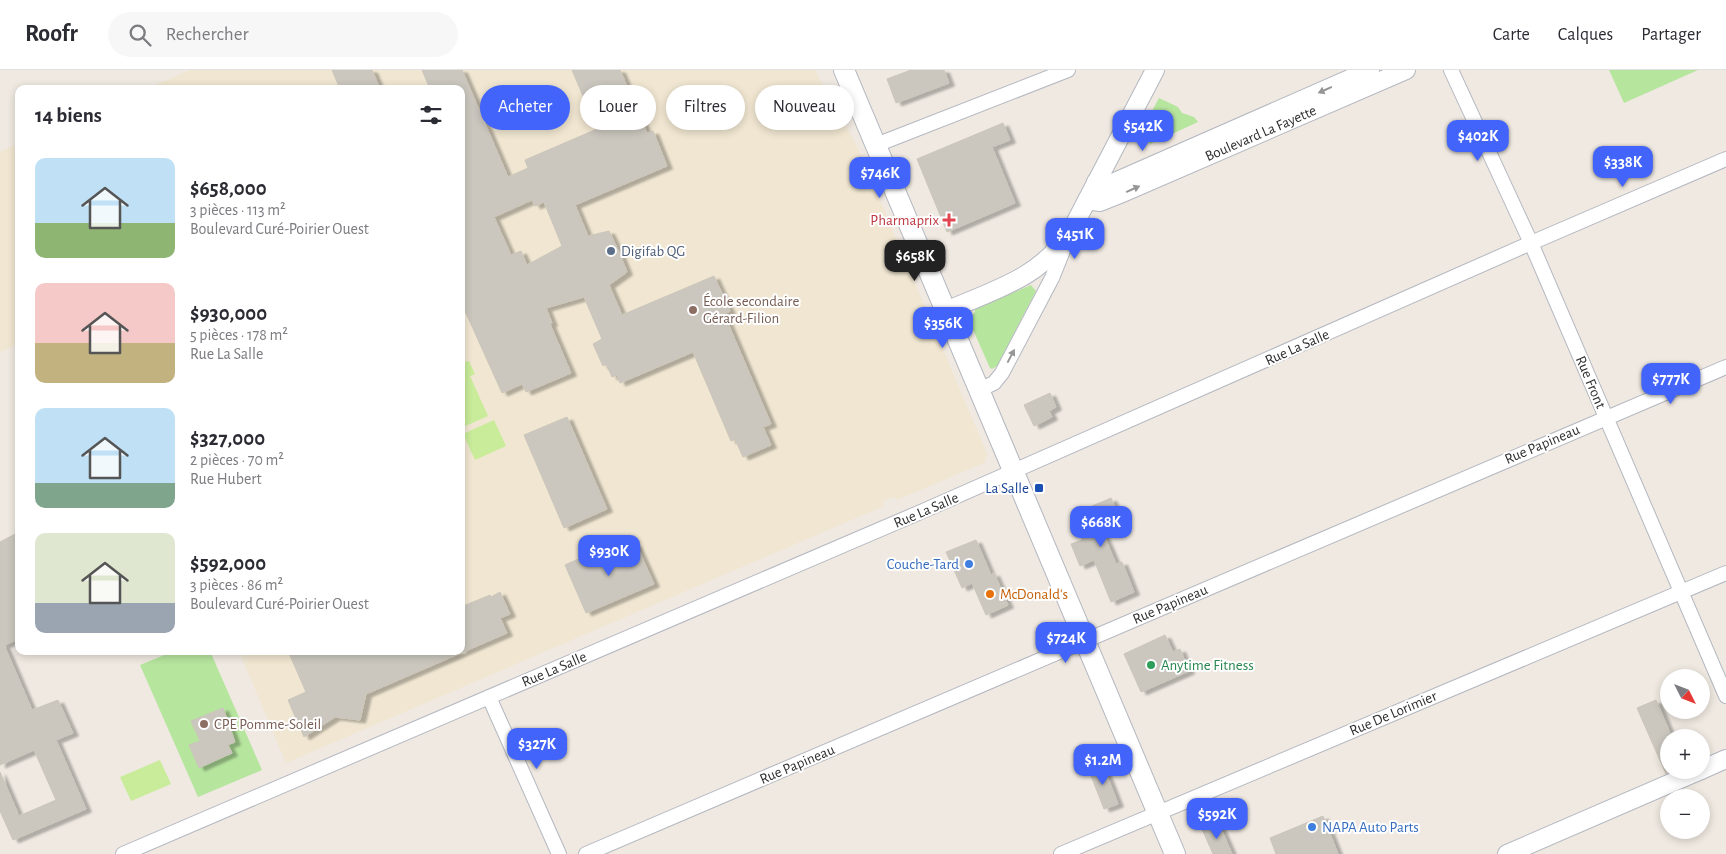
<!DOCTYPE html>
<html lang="fr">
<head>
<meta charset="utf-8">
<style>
	body { margin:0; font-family:"Alegreya Sans",sans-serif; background:#f7f7f7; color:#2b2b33; height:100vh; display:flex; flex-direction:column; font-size:19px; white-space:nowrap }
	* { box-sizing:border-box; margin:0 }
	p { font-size:16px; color:#7c7c81 }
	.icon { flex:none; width:28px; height:28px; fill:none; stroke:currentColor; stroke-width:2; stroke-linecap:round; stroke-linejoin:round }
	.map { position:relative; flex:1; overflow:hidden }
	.panel { position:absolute; left:15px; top:15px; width:450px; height:570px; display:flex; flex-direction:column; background:#fff; border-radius:10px; box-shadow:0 2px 8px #0003 }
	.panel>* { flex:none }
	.hud { position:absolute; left:480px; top:15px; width:475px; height:45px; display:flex; gap:10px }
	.needle { width:32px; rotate:132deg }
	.controls { position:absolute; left:1660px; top:599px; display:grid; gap:10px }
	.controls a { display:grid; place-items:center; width:50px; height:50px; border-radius:50%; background:#fff; box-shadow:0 2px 8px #0003; font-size:25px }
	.price { position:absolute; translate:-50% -42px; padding:0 11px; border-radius:10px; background:#4264fb; color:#fff; font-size:16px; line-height:32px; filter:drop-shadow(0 1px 2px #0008) }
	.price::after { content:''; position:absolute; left:50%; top:30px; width:15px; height:11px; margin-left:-8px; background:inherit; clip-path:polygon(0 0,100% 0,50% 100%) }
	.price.current { background:#222; color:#fff }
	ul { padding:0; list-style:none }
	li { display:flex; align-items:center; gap:15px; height:125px; padding:0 20px }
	li span { display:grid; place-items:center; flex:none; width:140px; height:100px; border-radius:10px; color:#555 }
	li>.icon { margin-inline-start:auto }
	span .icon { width:60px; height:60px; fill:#fffc; stroke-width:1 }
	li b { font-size:21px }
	h2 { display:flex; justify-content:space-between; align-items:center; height:60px; padding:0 20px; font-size:21px }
	.pill { padding:0 18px; border-radius:22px; background:#fff; box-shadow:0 2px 8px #0003; font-size:18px; line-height:45px }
	.pill.current { background:#4264fb; color:#fff }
	header { display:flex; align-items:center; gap:30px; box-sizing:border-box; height:70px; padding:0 25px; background:#fff; border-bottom:1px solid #e1e1e2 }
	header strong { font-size:24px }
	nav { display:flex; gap:28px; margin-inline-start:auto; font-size:18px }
	.search { width:350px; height:45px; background:#f7f7f7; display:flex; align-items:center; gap:12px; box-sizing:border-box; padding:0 18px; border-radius:28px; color:#7c7c81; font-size:19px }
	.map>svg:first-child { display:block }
</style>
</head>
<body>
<header>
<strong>Roofr</strong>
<div class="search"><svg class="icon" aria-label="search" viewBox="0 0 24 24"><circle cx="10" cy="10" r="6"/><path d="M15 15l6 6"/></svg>Rechercher</div>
<nav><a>Carte</a><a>Calques</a><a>Partager</a></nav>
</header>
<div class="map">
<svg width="1726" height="784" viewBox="0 0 1726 784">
	<defs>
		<filter id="shadow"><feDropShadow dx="5.5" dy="3" stdDeviation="1" flood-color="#0004"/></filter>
	</defs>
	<rect width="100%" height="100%" fill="#efe9e1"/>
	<path fill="#f0e6d1" d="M190,0H815L857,76L988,386L985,388L986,392L897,430L895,427L883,431L884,436L286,693L239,581H461V19H146Z
		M19,73V274L0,282V82Z"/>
	<path fill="#b6e59e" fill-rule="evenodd" d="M1609,0H1698L1624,33Z
		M1159,28L1178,37L1182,43L1194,47L1198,52L1150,74L1143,58Z
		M1031,215L1036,221L997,296L992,299L990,298L970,253V247L975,242V239Z
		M174,581H210L262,700L198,727L140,595ZM223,638L232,660L228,662L225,669L233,666L235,672L228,675L232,683L199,697L189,675L200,671L191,651Z"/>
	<path fill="#c9ec9a" d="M461,283L465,292L469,291L475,304L470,306L488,346L461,358Z
		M494,350L506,376L475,390L463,364Z
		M160,690L171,714L131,731L120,707Z"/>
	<path fill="#cbc7bf" stroke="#cbc5ba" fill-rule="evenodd" filter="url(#shadow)" d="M332,0H372L380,19H340Z
		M422,0H462L508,107L528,98L525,90L597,59L572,0H620L647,63L653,61L667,96L575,135L588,166L609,161L619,182L627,202L609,215L622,245L714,206L730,241L724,244L771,354L763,357L771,375L743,387L735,369L731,371L693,282L620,313L617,305L612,307L606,294L603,296L593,274L602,269L584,227L546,238L552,253L550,254L571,303L526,322L522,314L502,323L461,232V106L466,104L461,93V19H430ZM532,130L535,136L544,132L562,176L527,195L521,181L511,185L494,147Z
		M911,0H944L949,13L896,33L887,9Z
		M1003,53L1010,70L992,77L1015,133L947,162L917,89Z
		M1050,323L1056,337L1049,341L1052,347L1034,356L1024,335Z
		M567,347L607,439L564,458L524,365Z
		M1111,428L1120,448L1100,456L1116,494L1122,492L1134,522L1111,532L1094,490L1080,496L1071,474L1082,470L1071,445Z
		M19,462V569L4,575L32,640L58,630L73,663L56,670L86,739L13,770L0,741V702L19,746L56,730L34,680L0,695V472Z
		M976,470L991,505L994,503L1008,535L986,545L972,513L962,518L946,482Z
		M636,474L654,514L586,543L565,495L603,478L606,486Z
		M500,522L510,544L500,548L507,563L366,624L360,650L335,647L304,667L288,630L306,622L288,581H461V537L490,525L491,527Z
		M1165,565L1173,582L1180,579L1189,601L1141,622L1124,584Z
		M1656,630L1672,668H1669V702L1666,704L1637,638Z
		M223,638L235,672L228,675L232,683L199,698L189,675L200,671L191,651Z
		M1102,693L1118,734L1104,739L1088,698Z
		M1323,746L1338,784H1276L1270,768Z
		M1218,752L1232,784H1213L1202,759Z"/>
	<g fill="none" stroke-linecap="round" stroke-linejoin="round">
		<g stroke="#b4b7c1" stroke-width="16">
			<path id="minor" d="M1451,0L1531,173L1726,626
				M876,75L1068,0
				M979,320L994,313L1002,303L1052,208L1067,171
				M489,627L559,784
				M123,784L923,441L1531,173L1726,89
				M586,784L1726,297
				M1061,784L1726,503"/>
		</g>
		<g stroke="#b4b7c1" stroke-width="20">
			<g id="tertiary">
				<path d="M1096,112L1105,114L1115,112L1370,0"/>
				<path id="s1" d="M1087,130L1100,132L1120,124L1406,0"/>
				<path d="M946,241C996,219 1039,209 1071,161L1155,0"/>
				<path d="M1701,700L1726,689"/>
				<path d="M1507,784L1701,700"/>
			</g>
		</g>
		<g stroke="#b4b7c1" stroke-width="22">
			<path id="secondary" d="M844,0L1175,784"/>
		</g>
		<use href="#minor" stroke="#fff" stroke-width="14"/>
		<use href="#tertiary" stroke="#fff" stroke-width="18"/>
		<use href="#secondary" stroke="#fff" stroke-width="20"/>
	</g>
	<defs><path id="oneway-solid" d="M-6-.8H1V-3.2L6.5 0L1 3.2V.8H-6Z" transform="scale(1.25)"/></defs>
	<g fill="#969696">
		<use href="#oneway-solid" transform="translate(1325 20) rotate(156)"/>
		<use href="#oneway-solid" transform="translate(1133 119) rotate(-24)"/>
		<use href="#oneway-solid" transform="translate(1011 286) rotate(-62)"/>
	</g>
	<path fill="#e0444e" stroke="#fff" stroke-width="2" d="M946.5 142.5h5v5h5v5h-5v5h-5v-5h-5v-5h5z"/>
	<circle fill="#5c6f8a" stroke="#fff" stroke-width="2" cx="611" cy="181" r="5"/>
	<g fill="#8d6e63" stroke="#fff" stroke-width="2">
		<circle cx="693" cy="240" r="5"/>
		<circle cx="204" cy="654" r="5"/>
	</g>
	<rect fill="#1a4fb4" stroke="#fff" stroke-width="2" x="1034" y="413" width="10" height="10" rx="2.5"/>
	<g fill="#3f7fe0" stroke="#fff" stroke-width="2">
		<circle cx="969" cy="494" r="5"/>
		<circle cx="1312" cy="757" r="5"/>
	</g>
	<circle fill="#e8710a" stroke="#fff" stroke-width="2" cx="990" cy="524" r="5"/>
	<circle fill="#2e9e5b" stroke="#fff" stroke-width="2" cx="1151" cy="595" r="5"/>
	<g text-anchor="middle" stroke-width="4" stroke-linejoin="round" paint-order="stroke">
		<g font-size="15" fill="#2e2e2e" stroke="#fff">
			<text dy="5" stroke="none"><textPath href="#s1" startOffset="188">Boulevard La Fayette</textPath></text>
			<text transform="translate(1297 277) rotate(-24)" y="5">Rue La Salle</text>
			<text transform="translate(1591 312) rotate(67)" y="5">Rue Front</text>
			<text transform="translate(1542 374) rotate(-23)" y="5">Rue Papineau</text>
			<text transform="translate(926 440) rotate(-23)" y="5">Rue La Salle</text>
			<text transform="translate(1170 534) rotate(-23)" y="5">Rue Papineau</text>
			<text transform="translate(554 599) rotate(-23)" y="5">Rue La Salle</text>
			<text transform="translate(1393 643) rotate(-23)" y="5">Rue De Lorimier</text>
			<text transform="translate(797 694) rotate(-23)" y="5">Rue Papineau</text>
		</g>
		<g font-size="15" fill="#be3a42" stroke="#fff" text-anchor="end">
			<text x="939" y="155">Pharmaprix</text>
		</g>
		<g font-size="15" fill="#4e5e75" stroke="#fff" text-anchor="start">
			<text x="621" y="186">Digifab QG</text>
		</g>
		<g font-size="15" fill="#785e54" stroke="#fff" text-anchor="start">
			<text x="703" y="236">École secondaire<tspan x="703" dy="17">Gérard-Filion</tspan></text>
			<text x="214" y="659">CPE Pomme-Soleil</text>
		</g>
		<g font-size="15" fill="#164399" stroke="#fff" text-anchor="end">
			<text x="1029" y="423">La Salle</text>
		</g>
		<g font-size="15" fill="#366cbe" stroke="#fff" text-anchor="end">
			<text x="959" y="499">Couche-Tard</text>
			<text x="1322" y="762" text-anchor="start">NAPA Auto Parts</text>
		</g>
		<g font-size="15" fill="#c56008" stroke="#fff" text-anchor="start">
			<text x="1000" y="529">McDonald's</text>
		</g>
		<g font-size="15" fill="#27864d" stroke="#fff" text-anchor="start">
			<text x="1161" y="600">Anytime Fitness</text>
		</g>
	</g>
</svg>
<div class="controls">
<a><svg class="needle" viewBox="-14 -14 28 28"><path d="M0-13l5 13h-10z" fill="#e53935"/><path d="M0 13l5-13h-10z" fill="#7c7c81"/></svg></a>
<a>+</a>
<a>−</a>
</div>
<b class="price" style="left:1143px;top:82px">$542K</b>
<b class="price" style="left:1478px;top:92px">$402K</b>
<b class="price" style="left:1623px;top:118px">$338K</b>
<b class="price" style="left:880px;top:129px">$746K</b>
<b class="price" style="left:1075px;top:190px">$451K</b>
<b class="price current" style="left:915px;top:212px">$658K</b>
<b class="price" style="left:943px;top:279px">$356K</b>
<b class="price" style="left:1671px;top:335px">$777K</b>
<b class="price" style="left:1101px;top:478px">$668K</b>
<b class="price" style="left:609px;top:507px">$930K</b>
<b class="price" style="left:1066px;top:594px">$724K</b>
<b class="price" style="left:537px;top:700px">$327K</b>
<b class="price" style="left:1103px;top:716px">$1.2M</b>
<b class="price" style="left:1217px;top:770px">$592K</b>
<div class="hud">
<a class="pill current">Acheter</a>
<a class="pill">Louer</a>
<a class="pill">Filtres</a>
<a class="pill">Nouveau</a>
</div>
<section class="panel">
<h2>14 biens<svg class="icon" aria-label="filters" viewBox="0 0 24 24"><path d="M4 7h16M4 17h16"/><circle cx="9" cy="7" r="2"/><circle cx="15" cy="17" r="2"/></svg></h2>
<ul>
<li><span style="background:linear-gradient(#bfe0f5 65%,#8fb573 0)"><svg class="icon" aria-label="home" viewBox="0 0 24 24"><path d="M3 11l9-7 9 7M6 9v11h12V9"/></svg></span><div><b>$658,000</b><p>3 pièces · 113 m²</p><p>Boulevard Curé-Poirier Ouest</p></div></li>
<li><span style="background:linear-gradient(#f6c9c9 60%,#c2b280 0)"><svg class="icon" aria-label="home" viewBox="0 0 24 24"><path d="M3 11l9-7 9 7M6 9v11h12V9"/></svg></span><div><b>$930,000</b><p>5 pièces · 178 m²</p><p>Rue La Salle</p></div></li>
<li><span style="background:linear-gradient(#bfe0f5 75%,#7fa58c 0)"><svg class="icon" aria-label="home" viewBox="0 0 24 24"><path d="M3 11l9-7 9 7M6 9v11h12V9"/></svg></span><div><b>$327,000</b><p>2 pièces · 70 m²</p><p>Rue Hubert</p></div></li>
<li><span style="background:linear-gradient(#dfe7d0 70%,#9aa5b1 0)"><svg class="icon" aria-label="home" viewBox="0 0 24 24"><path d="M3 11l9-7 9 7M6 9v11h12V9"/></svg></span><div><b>$592,000</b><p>3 pièces · 86 m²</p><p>Boulevard Curé-Poirier Ouest</p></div></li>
</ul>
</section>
</div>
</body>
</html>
